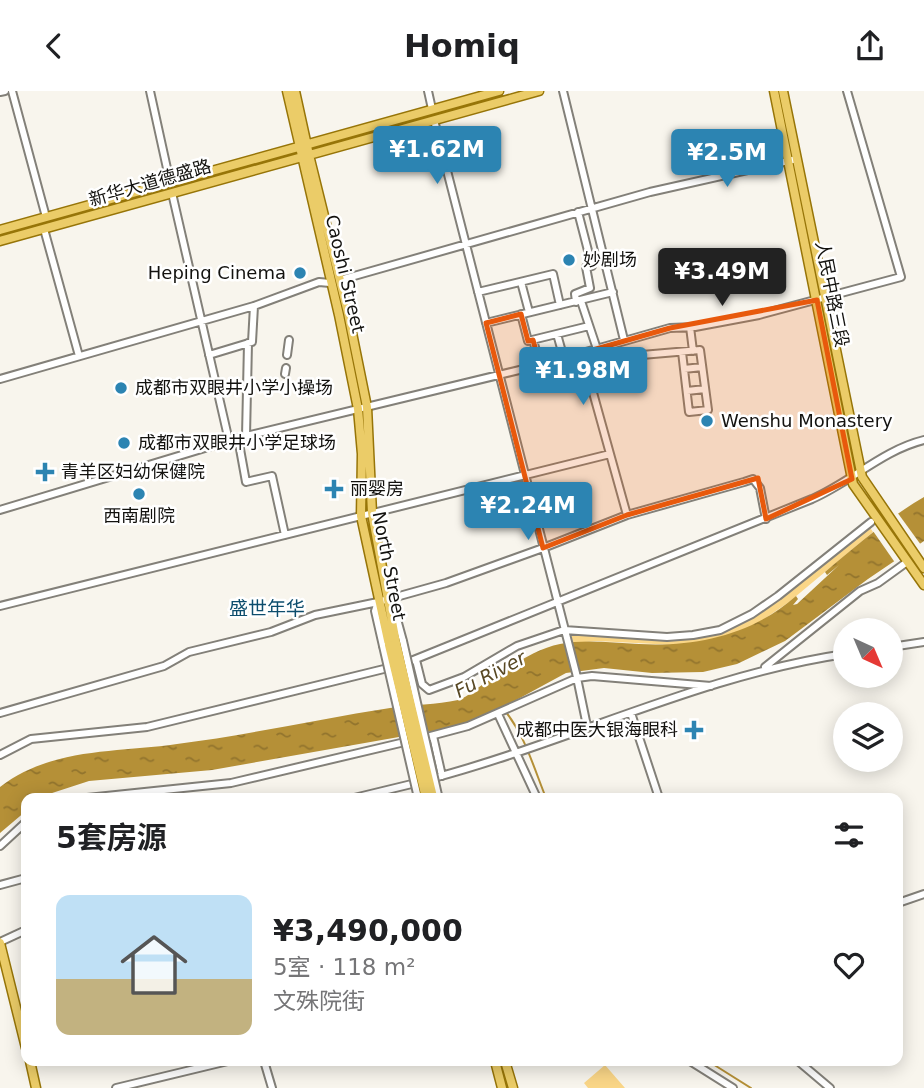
<!DOCTYPE html>
<html lang="zh">
<head>
<meta charset="utf-8">
<style>
	body { margin:0; font-family:"DejaVu Sans","Noto Sans SC",sans-serif; background:#f6f6f6; color:#202124; height:100vh; display:flex; flex-direction:column; font-size:26px; white-space:nowrap }
	* { box-sizing:border-box; margin:0 }
	p { font-size:23px; color:#757577 }
	.icon { flex:none; width:38px; height:38px; fill:none; stroke:currentColor; stroke-width:2; stroke-linecap:round; stroke-linejoin:round }
	.map { position:relative; flex:1; overflow:hidden }
	.sheet { position:absolute; left:21px; top:702px; width:882px; height:273px; display:flex; flex-direction:column; background:#fff; border-radius:14px; box-shadow:0 4px 18px #0003 }
	.sheet>* { flex:none }
	.needle { width:46px; rotate:136deg }
	.buttons { position:absolute; left:833px; top:527px; display:grid; gap:14px }
	.buttons a { display:grid; place-items:center; width:70px; height:70px; border-radius:50%; background:#fff; box-shadow:0 4px 18px #0003; font-size:35px }
	.price { position:absolute; translate:-50% -60px; padding:0 16px; border-radius:7px; background:#2c84b2; color:#fff; font-size:23px; line-height:46px; filter:drop-shadow(0 2px 4px #0008) }
	.price::after { content:''; position:absolute; left:50%; top:42px; width:21px; height:16px; margin-left:-10px; background:inherit; clip-path:polygon(0 0,100% 0,50% 100%) }
	.price.current { background:#222; color:#fff }
	ul { padding:0; list-style:none }
	li { display:flex; align-items:center; gap:21px; height:175px; padding:0 35px }
	li+li { border-top:2px solid #e0e0e0 }
	li span { display:grid; place-items:center; flex:none; width:196px; height:140px; border-radius:14px; color:#555 }
	li>.icon { margin-inline-start:auto }
	span .icon { width:84px; height:84px; fill:#fffc; stroke-width:1 }
	li b { font-size:30px }
	h2 { display:flex; justify-content:space-between; align-items:center; height:84px; padding:0 35px; font-size:30px }
	header { display:flex; justify-content:space-between; align-items:center; height:91px; padding:0 35px; background:#fff; font-size:32px; font-weight:700 }
	.map>svg:first-child { display:block }
</style>
</head>
<body>
<header><svg class="icon" aria-label="back" viewBox="0 0 24 24"><path d="M15 5l-7 7 7 7"/></svg>Homiq<svg class="icon" aria-label="share" viewBox="0 0 24 24"><path d="M12 15V3M7 8l5-5 5 5M5 13v7h14v-7"/></svg></header>
<div class="map">
<svg width="924" height="997" viewBox="0 0 924 997">
	<defs>
		<pattern id="water-ripples" width="26" height="14" patternUnits="userSpaceOnUse" patternTransform="scale(1.75)"><rect width="26" height="14" fill="#b59037"/><path d="M2 4q2-2 4 0t4 0M15 11q2-2 4 0t4 0" fill="none" stroke="#92742d"/></pattern>
	</defs>
	<rect width="100%" height="100%" fill="#f8f5ed"/>
	<path fill="#fad687" d="M869,435L873,441L789,511L754,535L711,550L674,554L597,550L573,552L571,542L694,545L748,527Z
		M605,974L625,997H588L584,992Z"/>
	<path fill="url(#water-ripples)" d="M924,406V450L868,488L785,550L737,573L703,581L652,582L604,577L566,582L487,625L450,637L212,679L89,690L46,704L42,707H26V720L0,742V696C52,656 115,662 177,653C248,644 319,628 390,617C412,613 437,614 458,609C468,606 477,597 485,592C507,578 534,558 560,553C586,548 613,552 639,553C696,556 752,544 796,505L798,508L793,514L797,513L839,474L827,484L825,481C857,454 888,427 924,406Z"/>
	<path fill="#f8f5ed" d="M897,421L921,454L896,473L873,440Z"/>
	<g fill="none" stroke-linecap="round" stroke-linejoin="round">
		<path stroke="#b59037" stroke-width="2" d="M500,614C524,640 533,675 546,707
			M708,970L751,997"/>
		<g stroke="#838079" stroke-width="10">
			<path id="minor" d="M12,0L46,126
				M150,0L170,91
				M428,0L432,18
				M563,0L624,249
				M0,1L5,0
				M434,29L576,582L587,635
				M172,102L229,350
				M44,138L79,265
				M340,189L650,101L797,68
				M521,191L529,221
				M478,201L553,183L560,214
				M581,210L597,258
				M576,211L575,203L590,197L586,176L592,175L578,121
				M521,223L528,250L589,235
				M486,232L613,201
				M690,236L693,260
				M557,243L564,268
				M533,249L540,274
				M582,262L627,424
				M209,264L252,251L254,215
				M287,264L289,249
				M630,265L700,259L708,319L689,321L682,261
				M684,278L702,276
				M285,283L286,277
				M0,288L254,215L319,191L330,192
				M687,300L705,298
				M246,345L248,252
				M238,347L246,391L272,385L285,444
				M0,419L238,347L540,274L670,237L695,236L759,224L901,186L847,0
				M389,510L394,517L403,550
				M378,511L375,520L383,555
				M0,515L610,363
				M891,556L924,551
				M416,569L422,593L429,599L464,586L517,555L564,539L667,546L693,544L720,539L752,523L778,505L871,431
				M406,572L812,408C851,391 883,359 924,349
				M765,576L860,500L878,492L907,471
				M0,622L164,575L189,561L271,541L315,524L378,511L446,492L543,457L627,424L744,391L753,388L760,397L766,428
				M631,622L659,707
				M498,623L537,707
				M433,645L442,685
				M423,647L468,635L577,587L592,585L711,595
				M0,664L31,648L147,636L392,576
				M430,688C570,651 702,584 845,563
				M87,707L231,692L409,650
				M354,707L420,691
				M0,755L26,731
				M0,794L26,787
				M898,812L924,803
				M0,851L26,839
				M264,970L272,997
				M690,970L733,997
				M798,970L830,997
				M116,997L228,970"/>
		</g>
		<g stroke="#977508" stroke-width="11">
			<path id="major" d="M287,0L339,224L358,318L362,363L361,425L389,554
				M295,0L309,64L348,222L367,316L372,422L396,552
				M774,0L853,393L924,494
				M783,0L862,386L924,477
				M0,139L499,0
				M0,150L539,0
				M0,852L26,957
				M30,970L36,997
				M495,970L502,997
				M505,970L513,997"/>
		</g>
		<use href="#minor" stroke="#fff" stroke-width="6"/>
		<use href="#major" stroke="#ebcc68" stroke-width="8"/>
		<g stroke="#838079" stroke-width="10" stroke-linecap="butt">
			<path id="minor-bridge" d="M403,550L438,704
				M383,555L418,707"/>
		</g>
		<g stroke="#977508" stroke-width="11" stroke-linecap="butt">
			<path id="major-bridge" d="M396,552L433,706
				M389,554L426,707"/>
		</g>
		<use href="#minor-bridge" stroke="#fff" stroke-width="6"/>
		<use href="#major-bridge" stroke="#ebcc68" stroke-width="8"/>
	</g>
	<path fill="#e8590c" fill-opacity="0.2" stroke="#e8590c" stroke-width="5" stroke-linejoin="round" d="M817,209L852,388L766,428L758,387L627,424L543,457L486,232L521,223L528,250L533,249L540,274L670,237Z"/>
	<g fill="#2c84b2" stroke="#fff" stroke-width="2.5">
		<circle cx="569" cy="169" r="7"/>
		<circle cx="300" cy="182" r="7"/>
		<circle cx="121" cy="297" r="7"/>
		<circle cx="707" cy="330" r="7"/>
		<circle cx="124" cy="352" r="7"/>
		<path d="M41.5 370.5h7v7h7v7h-7v7h-7v-7h-7v-7h7z"/>
		<path d="M330.5 387.5h7v7h7v7h-7v7h-7v-7h-7v-7h7z"/>
		<circle cx="139" cy="403" r="7"/>
		<path d="M690.5 628.5h7v7h7v7h-7v7h-7v-7h-7v-7h7z"/>
	</g>
	<g text-anchor="middle" stroke-width="5" stroke-linejoin="round" paint-order="stroke">
		<g font-size="18" fill="#13120f" stroke="#fff">
			<text transform="translate(150 92) rotate(-16)" y="6">新华大道德盛路</text>
			<text transform="translate(345 183) rotate(77)" y="6">Caoshi Street</text>
			<text transform="translate(832 203) rotate(79)" y="6">人民中路三段</text>
			<text transform="translate(389 475) rotate(79)" y="6">North Street</text>
		</g>
		<g font-size="18" fill="#13120f" stroke="#fff" text-anchor="start">
			<text x="583" y="175">妙剧场</text>
			<text x="286" y="188" text-anchor="end">Heping Cinema</text>
			<text x="135" y="303">成都市双眼井小学小操场</text>
			<text x="721" y="336">Wenshu Monastery</text>
			<text x="138" y="358">成都市双眼井小学足球场</text>
			<text x="61" y="387">青羊区妇幼保健院</text>
			<text x="350" y="404">丽婴房</text>
			<text x="139" y="431" text-anchor="middle">西南剧院</text>
			<text x="678" y="645" text-anchor="end">成都中医大银海眼科</text>
		</g>
		<g font-size="19" fill="#0d4d6d" stroke="#fff">
			<text x="267" y="524">盛世年华</text>
		</g>
		<g font-size="19" font-style="italic" fill="#584823" stroke="#fff">
			<text transform="translate(490 583) rotate(-28)" y="7">Fu River</text>
		</g>
	</g>
</svg>
<div class="buttons">
<a><svg class="needle" viewBox="-14 -14 28 28"><path d="M0-13l5 13h-10z" fill="#e53935"/><path d="M0 13l5-13h-10z" fill="#757577"/></svg></a>
<a><svg class="icon" aria-label="layers" viewBox="0 0 24 24"><path d="M12 4l9 5-9 5-9-5zM3 14l9 5 9-5"/></svg></a>
</div>
<b class="price" style="left:437px;top:95px">¥1.62M</b>
<b class="price" style="left:727px;top:98px">¥2.5M</b>
<b class="price current" style="left:722px;top:217px">¥3.49M</b>
<b class="price" style="left:583px;top:316px">¥1.98M</b>
<b class="price" style="left:528px;top:451px">¥2.24M</b>
<section class="sheet">
<h2>5套房源<svg class="icon" aria-label="filters" viewBox="0 0 24 24"><path d="M4 7h16M4 17h16"/><circle cx="9" cy="7" r="2"/><circle cx="15" cy="17" r="2"/></svg></h2>
<ul>
<li><span style="background:linear-gradient(#bfe0f5 60%,#c2b280 0)"><svg class="icon" aria-label="home" viewBox="0 0 24 24"><path d="M3 11l9-7 9 7M6 9v11h12V9"/></svg></span><div><b>¥3,490,000</b><p>5室 · 118 m²</p><p>文殊院街</p></div><svg class="icon" aria-label="heart" viewBox="0 0 24 24"><path d="M12 20l-8-8c-3-5 5-10 8-4 3-6 11-1 8 4z"/></svg></li>
</ul>
</section>
</div>
</body>
</html>
